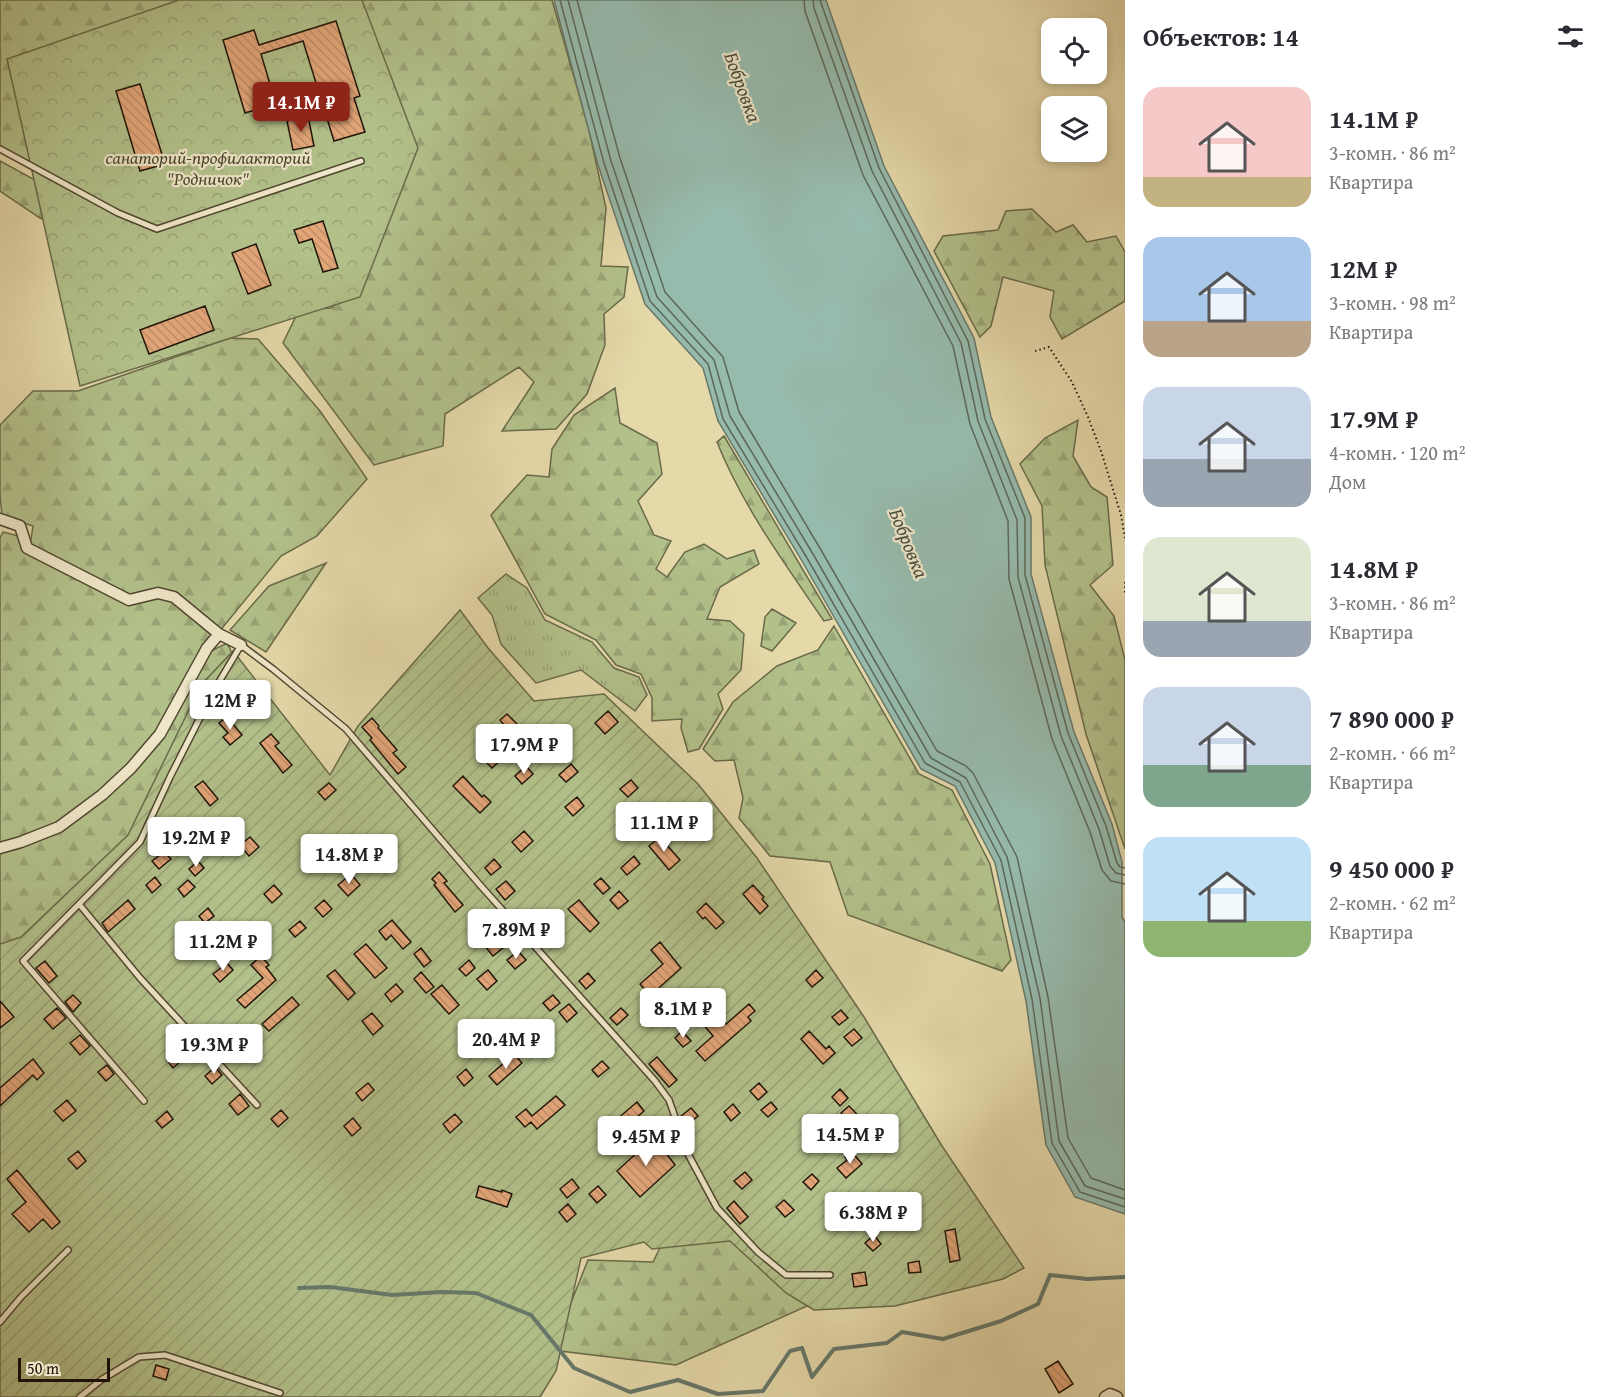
<!DOCTYPE html>
<html lang="ru">
<head>
<meta charset="utf-8">
<style>
	body { margin:0; font-family:"Gentium Book Plus",serif; background:#f7f7f7; color:#2b2b33; height:100vh; display:flex; flex-direction:column; font-size:22px; white-space:nowrap }
	* { box-sizing:border-box; margin:0 }
	p { font-size:20px; color:#7c7c81 }
	.icon { flex:none; width:33px; height:33px; fill:none; stroke:currentColor; stroke-width:2; stroke-linecap:round; stroke-linejoin:round }
	.map { position:relative; flex:1; overflow:hidden }
	.sheet { display:flex; flex-direction:column; background:#fff; width:480px }
	.sheet>* { flex:none }
	.buttons { position:absolute; left:1041px; top:18px; display:grid; gap:12px }
	.buttons a { display:grid; place-items:center; width:66px; height:66px; border-radius:12px; background:#fff; box-shadow:0 3px 9px #0003; font-size:30px }
	.scale { position:absolute; left:18px; bottom:15px; width:92px; box-sizing:border-box; padding-left:6px; border:3px solid #201508; border-top:0; font-size:16px; line-height:21px; white-space:nowrap; color:#201508; -webkit-text-stroke:4px #eee6c8; paint-order:stroke }
	.price { position:absolute; translate:-50% -51px; padding:0 14px; border-radius:6px; background:#fff; color:#222; font-size:20px; line-height:39px; filter:drop-shadow(0 2px 3px #0008) }
	.price::after { content:''; position:absolute; left:50%; top:36px; width:18px; height:14px; margin-left:-9px; background:inherit; clip-path:polygon(0 0,100% 0,50% 100%) }
	.price.current { background:#8f2418; color:#fff }
	ul { padding:0; list-style:none }
	li { display:flex; align-items:center; gap:18px; height:150px; padding:0 18px }
	li span { display:grid; place-items:center; flex:none; width:168px; height:120px; border-radius:18px; color:#555 }
	li>.icon { margin-inline-start:auto }
	span .icon { width:72px; height:72px; fill:#fffc; stroke-width:1 }
	li b { font-size:26px }
	h2 { display:flex; justify-content:space-between; align-items:center; height:72px; padding:0 18px; font-size:26px }
	main { display:flex; flex:1; min-height:0 }
	.map>svg:first-child { display:block }
</style>
</head>
<body>
<main>
<div class="map">
<svg width="1125" height="1397" viewBox="0 0 1125 1397">
	<defs>
		<pattern id="grass-tufts" width="24" height="20" patternUnits="userSpaceOnUse" patternTransform="scale(1.5)"><rect width="24" height="20" fill="#b2c08a"/><path d="M3 7l-1-3M5 7V3M7 7l1-3M15 17l-1-3M17 17v-4M19 17l1-3" fill="none" stroke="#99a476"/></pattern>
		<pattern id="forest-firs" width="22" height="20" patternUnits="userSpaceOnUse" patternTransform="scale(1.5)"><rect width="22" height="20" fill="#b2c08a"/><path d="M5 1l3.5 6h-7zM16 11l3.5 6h-7z" fill="#99a476"/></pattern>
		<pattern id="park-crowns" width="20" height="18" patternUnits="userSpaceOnUse" patternTransform="scale(1.5)"><rect width="20" height="18" fill="#b2c08a"/><path d="M2 6a3 3 0 1 1 6 0M12 15a3 3 0 1 1 6 0" fill="none" stroke="#99a476"/></pattern>
		<pattern id="garden-furrows" width="10" height="10" patternUnits="userSpaceOnUse" patternTransform="scale(1.5)"><rect width="10" height="10" fill="#b2c08a"/><path d="M-1 1l2-2M0 10L10 0M9 11l2-2" fill="none" stroke="#99a476"/></pattern>
		<pattern id="building-back-hatch" width="6" height="6" patternUnits="userSpaceOnUse" patternTransform="scale(1.5)"><rect width="6" height="6" fill="#e2a679"/><path d="M-1 5l2 2M0 0l6 6M5-1l2 2" fill="none" stroke="#c28e67"/></pattern>
	</defs>
	<rect width="100%" height="100%" fill="#e5d9aa"/>
	<filter id="stains"><feTurbulence type="fractalNoise" baseFrequency=".00333" numOctaves="4"/><feColorMatrix values="0 0 0 0 .2 0 0 0 0 .09 0 0 0 0 .02 0 0 0 .5 -.17"/></filter>
	<radialGradient id="worn" r=".72"><stop offset=".6" stop-color="#630" stop-opacity="0"/><stop offset="1" stop-color="#630" stop-opacity=".3"/></radialGradient>
	<path fill="url(#grass-tufts)" stroke="#696a49" stroke-width="1.5" d="M506,574L527,588L545,620L592,642L614,668L639,677L647,695L635,711L581,670L536,683L501,644L492,615L478,598Z"/>
	<path fill="url(#forest-firs)" stroke="#696a49" stroke-width="1.5" d="M0,0H238L112,205L0,146Z
		M338,0H552L588,126L606,208L601,266L628,267L624,297L604,314L605,345L587,394L556,429L502,431L534,382L519,367L445,414L443,446L374,465L283,343L299,310L332,308L373,254Z
		M0,161L46,186L129,256L40,218L0,191Z
		M1032,209L1056,232L1073,225L1087,242L1116,236L1125,252V301L1062,339L1050,317L1054,291L1003,277L991,326L980,337L934,251L943,236L998,230L1006,211Z
		M230,338L258,339L320,411L367,479L317,536L281,556L201,654L155,738L108,788L51,829L0,843V538L3,532L31,539L33,526L2,516L0,495V425L33,391H78Z
		M615,388L620,423L657,443L662,474L638,501L654,535L671,541L656,569L667,577L685,552L704,544L727,559L754,550L759,564L720,587L707,619L730,621L744,634L741,670L718,694L723,709L699,749L688,752L681,728L682,719L652,721V698L641,674L616,665L596,640L545,614L491,515L527,475L549,477L552,449L574,415Z
		M1078,420L1073,456L1091,487L1107,497L1113,565L1090,585L1114,616L1125,660V849L1086,734L1045,565L1042,506L1020,464L1045,438Z
		M724,436L832,619L824,621C785,564 743,507 717,442Z
		M326,563L266,652L230,630L269,586Z
		M772,609L796,623L772,651L761,646L765,617Z
		M834,626L919,774L952,790L990,864L1011,960L1002,971L848,915L830,862L770,856L739,818L743,798L734,760L715,761L703,749L733,702L777,666L818,650Z
		M227,643L232,653L142,831L0,971V853L18,849L73,823L125,780L209,652Z
		M726,1234L807,1306L676,1365L552,1350L588,1260L653,1262L662,1244Z"/>
	<path fill="url(#park-crowns)" stroke="#696a49" stroke-width="1.5" d="M179,0H362L418,148L360,297L80,386L7,59Z"/>
	<path fill="url(#garden-furrows)" stroke="#696a49" stroke-width="1.5" d="M460,610L488,648L534,701L604,694L698,784L757,858L864,1017L942,1146L1024,1268L1003,1279L895,1306L814,1310L786,1293L730,1241L652,1249L644,1242L581,1258L556,1371L540,1397H0V944L21,937L128,835L201,685L233,651L330,775L358,726Z"/>
	<path fill="#96baac" stroke="#67786a" stroke-width="1.5" d="M554,0H826L884,166L974,338L991,417L1031,517V574L1074,732L1112,824L1122,862V917L1125,922V1214L1075,1197L1046,1145L1026,1001L995,863L955,786L921,769L802,561L718,421L703,368L645,304L598,165Z"/>
	<g fill="none" stroke-linecap="round" stroke-linejoin="round">
		<path stroke="#5b685a" stroke-width="1.5" d="M560,0L604,163L650,301L708,364L723,419L807,558L925,763L960,782L1001,860L1032,999L1052,1143L1080,1192L1125,1207
			M568,0L611,161L657,297L714,360L730,416L813,554L931,758L966,778L1007,857L1040,998L1059,1141L1085,1186L1125,1199
			M577,0L620,158L665,292L723,357L739,412L821,550L937,751L966,766L973,773L1017,857L1048,997L1068,1138L1091,1178L1125,1190
			M804,0L805,11L863,175L953,346L970,424L1008,521L1009,579L1052,739L1090,832L1102,870L1111,881L1125,884
			M813,0L814,8L872,171L961,343L978,421L1017,520L1018,577L1061,736L1099,829L1110,866L1116,873L1125,875
			M820,0L879,168L968,341L985,419L1025,518V575L1068,733L1106,826L1117,863L1120,867L1125,868"/>
		<path stroke="#67786a" stroke-width="4" d="M299,1288L330,1287L392,1295L441,1292L476,1293L531,1315L574,1368L630,1392L678,1380L718,1394L763,1391L790,1351L802,1348L812,1377L834,1349L887,1343L902,1332L943,1339L1001,1321L1038,1304L1050,1275L1087,1279L1125,1277"/>
	</g>
	<path fill="url(#building-back-hatch)" stroke="#201508" stroke-width="1.5" d="M336,21L360,96L354,98L365,132L334,141L303,41L261,54L276,104L245,113L223,40L254,30L259,45Z
		M140,84L165,164L140,171L116,91Z
		M308,116L314,146L293,150L287,121Z
		M323,221L338,268L323,272L312,239L299,243L294,230Z
		M256,244L271,285L248,294L232,253Z
		M205,306L214,330L149,354L140,330Z
		M608,711L618,722L605,734L595,723Z
		M507,714L518,725L510,732L500,720Z
		M227,717L242,735L230,745L223,737L228,733L219,723Z
		M372,718L379,726L378,728L397,750L393,753L406,767L398,774L370,740L372,738L362,727Z
		M271,734L279,743L275,746L292,765L283,773L260,743Z
		M497,749L504,757L492,768L485,761Z
		M571,764L578,772L566,782L559,775Z
		M526,766L533,774L522,784L515,776Z
		M463,776L482,797L484,795L491,802L480,813L453,786Z
		M631,780L638,788L628,797L620,789Z
		M203,781L218,799L210,806L195,787Z
		M329,783L336,790L325,800L318,792Z
		M577,797L584,806L573,816L565,807Z
		M524,831L533,841L521,852L512,842Z
		M222,833L228,840L219,849L212,842Z
		M662,835L668,842L666,844L680,860L669,870L649,846Z
		M250,837L259,847L249,856L240,845Z
		M164,852L171,859L159,869L152,861Z
		M634,856L640,864L627,875L621,868Z
		M494,859L501,867L491,875L485,868Z
		M198,861L204,868L195,876L189,869Z
		M439,872L447,881L444,883L463,905L455,912L434,885L436,883L432,879Z
		M351,874L360,885L348,896L338,885Z
		M155,877L161,885L152,893L146,885Z
		M601,878L610,888L603,894L594,884Z
		M188,880L195,887L184,897L178,889Z
		M506,881L515,891L505,900L496,889Z
		M274,885L282,894L272,903L264,894Z
		M753,885L764,897L762,899L768,906L760,914L743,894Z
		M619,891L628,901L618,909L610,900Z
		M128,900L135,909L108,932L102,923Z
		M324,900L332,909L323,917L315,908Z
		M579,900L599,923L590,932L568,909Z
		M706,903L724,922L716,929L705,917L703,919L697,912Z
		M208,908L214,916L205,923L199,916Z
		M392,920L411,942L403,949L391,935L386,940L379,931Z
		M300,921L306,928L295,937L289,930Z
		M203,933L210,941L200,950L193,942Z
		M495,935L504,947L493,956L484,945Z
		M660,942L681,968L650,996L640,984L663,964L651,950Z
		M366,944L387,968L375,978L354,954Z
		M421,948L431,961L424,967L414,954Z
		M518,951L526,960L515,969L507,960Z
		M261,956L269,965L266,967L276,980L245,1008L237,1000L263,978L251,965Z
		M469,960L475,968L466,976L459,969Z
		M45,961L57,976L49,983L36,968Z
		M227,963L233,970L220,982L213,974Z
		M335,970L355,993L348,1000L327,976Z
		M488,970L497,981L487,990L477,979Z
		M816,970L823,978L812,987L806,980Z
		M421,972L434,987L426,993L414,979Z
		M588,973L595,981L586,989L579,981Z
		M396,984L403,992L391,1002L385,994Z
		M442,985L459,1005L449,1014L431,994Z
		M73,995L81,1003L73,1012L65,1002Z
		M553,995L560,1003L550,1011L543,1003Z
		M292,997L299,1005L269,1031L262,1024Z
		M0,1001L14,1017L0,1028Z
		M569,1004L577,1013L567,1022L559,1012Z
		M749,1004L755,1011L748,1017L751,1021L705,1061L696,1051L713,1036L698,1018L711,1007L726,1024Z
		M57,1008L66,1018L53,1029L44,1019Z
		M621,1008L628,1015L617,1025L610,1018Z
		M841,1010L848,1018L839,1025L832,1017Z
		M372,1013L383,1026L373,1035L362,1021Z
		M854,1029L862,1038L852,1046L844,1037Z
		M682,1031L691,1041L683,1047L675,1038Z
		M809,1031L826,1049L829,1046L835,1053L823,1064L801,1039Z
		M80,1035L90,1046L80,1055L70,1043Z
		M190,1040L196,1048L173,1068L167,1060Z
		M514,1054L522,1063L497,1085L489,1076Z
		M657,1057L677,1080L669,1087L649,1064Z
		M33,1059L44,1073L37,1080L33,1075L0,1106V1088Z
		M602,1061L609,1068L598,1077L592,1070Z
		M107,1065L114,1074L106,1081L98,1072Z
		M215,1067L222,1075L212,1084L205,1076Z
		M466,1069L473,1078L464,1086L457,1077Z
		M368,1083L374,1090L362,1101L356,1093Z
		M759,1083L767,1092L758,1100L750,1091Z
		M840,1089L848,1098L840,1106L832,1097Z
		M240,1094L249,1106L238,1115L229,1104Z
		M556,1096L565,1105L537,1129L531,1122L525,1127L516,1117L526,1109L532,1116Z
		M67,1100L76,1111L63,1121L54,1111Z
		M637,1102L644,1111L613,1138L603,1127L614,1117L616,1120Z
		M771,1102L777,1109L768,1117L761,1110Z
		M733,1104L740,1113L731,1121L724,1112Z
		M849,1106L873,1131L865,1138L841,1113Z
		M691,1108L698,1116L687,1125L680,1117Z
		M281,1110L288,1118L278,1127L271,1119Z
		M167,1111L173,1119L162,1128L156,1121Z
		M455,1114L462,1122L450,1133L443,1124Z
		M353,1118L361,1128L352,1136L344,1126Z
		M654,1137L675,1165L640,1197L617,1171Z
		M78,1151L86,1161L77,1169L68,1159Z
		M851,1151L862,1164L846,1178L837,1168L847,1160L845,1157Z
		M17,1170L60,1222L52,1229L43,1219L29,1232L12,1214L26,1202L7,1179Z
		M745,1172L752,1180L742,1189L734,1181Z
		M812,1174L819,1181L811,1190L803,1182Z
		M572,1179L579,1188L567,1198L560,1189Z
		M479,1186L502,1192V1190L512,1194L507,1207L476,1197Z
		M598,1186L606,1195L597,1203L589,1194Z
		M784,1200L794,1210L785,1217L776,1207Z
		M734,1201L748,1217L740,1224L727,1208Z
		M568,1204L576,1214L567,1222L559,1212Z
		M955,1229L960,1260L950,1262L945,1231Z
		M874,1235L881,1244L873,1251L865,1243Z
		M919,1261L921,1272L909,1273L908,1263Z
		M865,1272L867,1285L854,1287L852,1274Z
		M1058,1361L1073,1384L1059,1393L1045,1369Z
		M156,1365L169,1369L166,1380L153,1376Z"/>
	<g fill="none" stroke-linecap="round" stroke-linejoin="round">
		<g stroke="#514630" stroke-width="8">
			<path id="lane" d="M0,149L118,213L157,229L361,161
				M79,904L140,978L257,1105
				M144,1101L23,961L140,842L170,777L213,692L241,645L273,669L346,729L480,885L655,1081L669,1100L688,1154L717,1208L758,1252L786,1275H830
				M0,1322L21,1297L68,1250
				M80,1397L101,1380L139,1357L165,1355L280,1393"/>
		</g>
		<g stroke="#514630" stroke-width="13">
			<path id="street" d="M0,519L20,526L27,548L129,600L158,593L174,597L219,634
				M0,848L21,842L59,827L102,795L131,768L160,734L207,648L219,634L241,645
				M1105,1397L1110,1394L1117,1397"/>
		</g>
		<path stroke="#201508" stroke-width="2" stroke-dasharray="1.5 3" stroke-linecap="butt" d="M1035,351L1049,347L1072,382L1088,417L1101,451L1121,515L1125,538
			M1125,582V593"/>
		<use href="#lane" stroke="#eee6c8" stroke-width="5"/>
		<use href="#street" stroke="#eee6c8" stroke-width="10"/>
	</g>
	<g text-anchor="middle" stroke-width="4.5" stroke-linejoin="round" paint-order="stroke">
		<g font-size="18" font-style="italic" fill="#4c482f" stroke="#eee6c8">
			<text x="208" y="164">санаторий-профилакторий<tspan x="208" dy="21">"Родничок"</tspan></text>
		</g>
		<g font-size="20" font-style="italic" fill="#494f41" stroke="#eee6c8">
			<text transform="translate(743 87) rotate(70)" y="7">Бобровка</text>
			<text transform="translate(909 543) rotate(68)" y="7">Бобровка</text>
		</g>
	</g>
	<rect width="100%" height="100%" filter="url(#stains)"/>
	<rect width="100%" height="100%" fill="url(#worn)"/>
</svg>
<div class="buttons">
<a><svg class="icon" aria-label="locate" viewBox="0 0 24 24"><circle cx="12" cy="12" r="6"/><path d="M12 2v4M12 18v4M2 12h4M18 12h4"/></svg></a>
<a><svg class="icon" aria-label="layers" viewBox="0 0 24 24"><path d="M12 4l9 5-9 5-9-5zM3 14l9 5 9-5"/></svg></a>
</div>
<div class="scale">50 m</div>
<b class="price current" style="left:301px;top:133px">14.1M ₽</b>
<b class="price" style="left:230px;top:731px">12M ₽</b>
<b class="price" style="left:524px;top:775px">17.9M ₽</b>
<b class="price" style="left:664px;top:853px">11.1M ₽</b>
<b class="price" style="left:196px;top:868px">19.2M ₽</b>
<b class="price" style="left:349px;top:885px">14.8M ₽</b>
<b class="price" style="left:516px;top:960px">7.89M ₽</b>
<b class="price" style="left:223px;top:972px">11.2M ₽</b>
<b class="price" style="left:683px;top:1039px">8.1M ₽</b>
<b class="price" style="left:506px;top:1070px">20.4M ₽</b>
<b class="price" style="left:214px;top:1075px">19.3M ₽</b>
<b class="price" style="left:850px;top:1165px">14.5M ₽</b>
<b class="price" style="left:646px;top:1167px">9.45M ₽</b>
<b class="price" style="left:873px;top:1243px">6.38M ₽</b>
</div>
<section class="sheet">
<h2>Объектов: 14<svg class="icon" aria-label="filters" viewBox="0 0 24 24"><path d="M4 7h16M4 17h16"/><circle cx="9" cy="7" r="2"/><circle cx="15" cy="17" r="2"/></svg></h2>
<ul>
<li><span style="background:linear-gradient(#f6c9c9 75%,#c2b280 0)"><svg class="icon" aria-label="home" viewBox="0 0 24 24"><path d="M3 11l9-7 9 7M6 9v11h12V9"/></svg></span><div><b>14.1M ₽</b><p>3-комн. · 86 m²</p><p>Квартира</p></div></li>
<li><span style="background:linear-gradient(#a9c7e8 70%,#b9a48a 0)"><svg class="icon" aria-label="home" viewBox="0 0 24 24"><path d="M3 11l9-7 9 7M6 9v11h12V9"/></svg></span><div><b>12M ₽</b><p>3-комн. · 98 m²</p><p>Квартира</p></div></li>
<li><span style="background:linear-gradient(#c9d6e8 60%,#9aa5b1 0)"><svg class="icon" aria-label="home" viewBox="0 0 24 24"><path d="M3 11l9-7 9 7M6 9v11h12V9"/></svg></span><div><b>17.9M ₽</b><p>4-комн. · 120 m²</p><p>Дом</p></div></li>
<li><span style="background:linear-gradient(#dfe7d0 70%,#9aa5b1 0)"><svg class="icon" aria-label="home" viewBox="0 0 24 24"><path d="M3 11l9-7 9 7M6 9v11h12V9"/></svg></span><div><b>14.8M ₽</b><p>3-комн. · 86 m²</p><p>Квартира</p></div></li>
<li><span style="background:linear-gradient(#c9d6e8 65%,#7fa58c 0)"><svg class="icon" aria-label="home" viewBox="0 0 24 24"><path d="M3 11l9-7 9 7M6 9v11h12V9"/></svg></span><div><b>7 890 000 ₽</b><p>2-комн. · 66 m²</p><p>Квартира</p></div></li>
<li><span style="background:linear-gradient(#bfe0f5 70%,#8fb573 0)"><svg class="icon" aria-label="home" viewBox="0 0 24 24"><path d="M3 11l9-7 9 7M6 9v11h12V9"/></svg></span><div><b>9 450 000 ₽</b><p>2-комн. · 62 m²</p><p>Квартира</p></div></li>
</ul>
</section>
</main>
</body>
</html>
